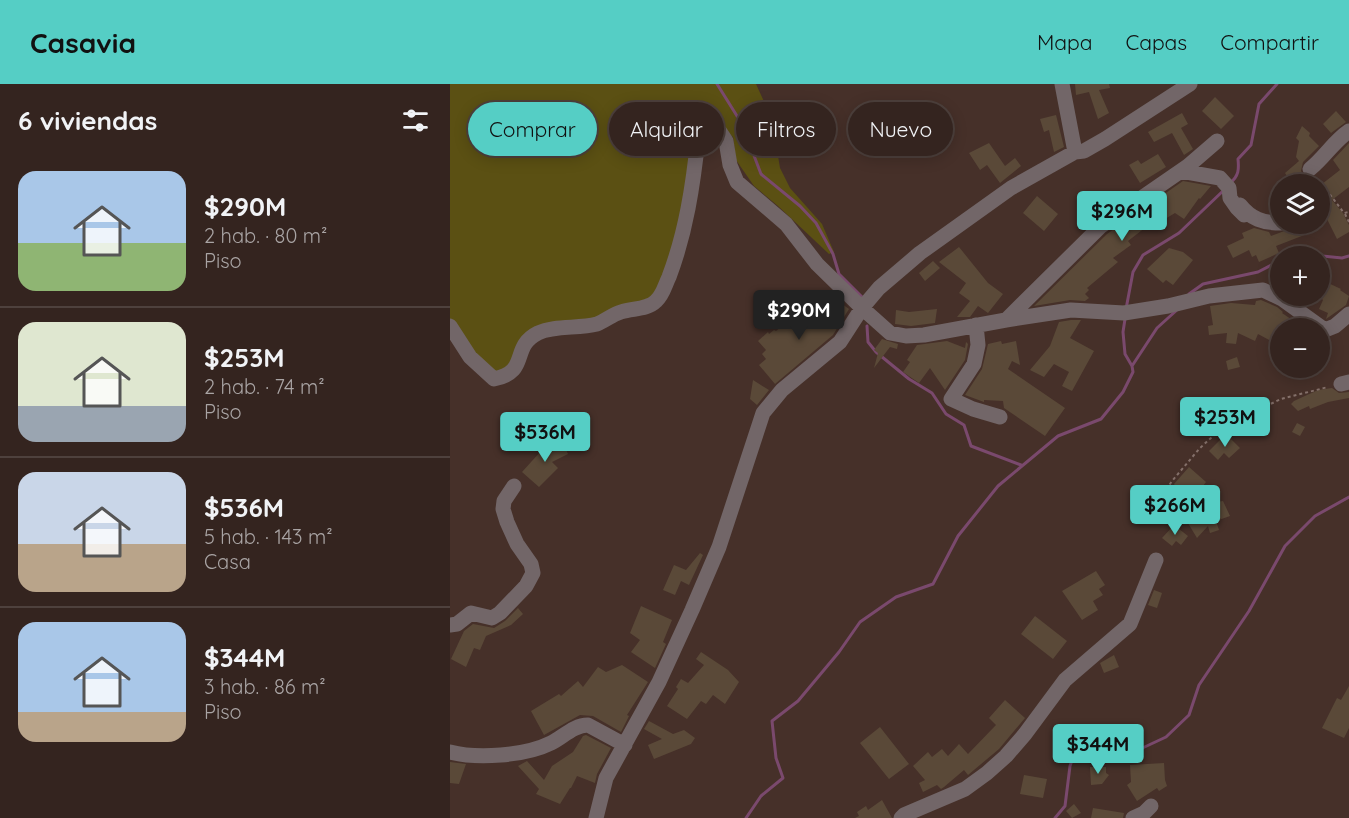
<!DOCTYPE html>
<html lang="es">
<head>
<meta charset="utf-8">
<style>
	body { margin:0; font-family:Quicksand,sans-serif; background:#3f302c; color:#f1f3f6; height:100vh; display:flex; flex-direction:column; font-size:22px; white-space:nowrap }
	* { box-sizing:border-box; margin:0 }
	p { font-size:20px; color:#a9a4a4 }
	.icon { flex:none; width:33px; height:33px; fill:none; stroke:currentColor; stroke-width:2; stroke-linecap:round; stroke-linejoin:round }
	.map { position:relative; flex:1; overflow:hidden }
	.drawer { display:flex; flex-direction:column; background:#34241f; width:450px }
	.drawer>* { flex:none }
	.banner { position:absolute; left:18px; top:18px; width:570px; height:54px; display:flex; gap:12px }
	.fabs { position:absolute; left:820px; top:90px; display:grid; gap:12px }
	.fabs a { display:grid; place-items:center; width:60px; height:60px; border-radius:50%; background:#34241f; box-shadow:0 3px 15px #0003,0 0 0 2px #4e413d; font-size:30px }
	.price { position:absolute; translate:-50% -51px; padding:0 14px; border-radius:6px; background:#55cec5; color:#111; font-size:20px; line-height:39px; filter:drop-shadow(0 2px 3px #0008) }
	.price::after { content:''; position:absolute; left:50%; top:36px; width:18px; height:14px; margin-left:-9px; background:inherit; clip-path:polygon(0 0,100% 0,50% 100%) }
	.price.selected { background:#222; color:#fff }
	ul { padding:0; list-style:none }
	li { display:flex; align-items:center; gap:18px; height:150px; padding:0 18px }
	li+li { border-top:2px solid #4e413d }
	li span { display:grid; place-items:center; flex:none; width:168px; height:120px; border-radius:18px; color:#555 }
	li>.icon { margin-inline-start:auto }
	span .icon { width:72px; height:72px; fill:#fffc; stroke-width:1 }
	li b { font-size:26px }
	h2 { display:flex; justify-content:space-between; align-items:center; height:72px; padding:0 18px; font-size:26px }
	.chip { padding:0 21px; border-radius:27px; background:#34241f; box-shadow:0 3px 15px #0003,0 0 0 2px #4e413d; font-size:21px; line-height:54px }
	.chip.selected { background:#55cec5; color:#111 }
	header { display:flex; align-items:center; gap:36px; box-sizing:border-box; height:84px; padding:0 30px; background:#55cec5; color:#111 }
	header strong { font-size:28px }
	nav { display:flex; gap:33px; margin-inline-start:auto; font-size:21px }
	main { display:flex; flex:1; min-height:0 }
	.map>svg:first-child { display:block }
</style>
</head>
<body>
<header>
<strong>Casavia</strong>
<nav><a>Mapa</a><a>Capas</a><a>Compartir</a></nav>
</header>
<main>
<section class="drawer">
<h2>6 viviendas<svg class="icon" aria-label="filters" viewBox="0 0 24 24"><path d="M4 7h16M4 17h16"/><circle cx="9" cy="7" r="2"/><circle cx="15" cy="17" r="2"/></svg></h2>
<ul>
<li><span style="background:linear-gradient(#a9c7e8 60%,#8fb573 0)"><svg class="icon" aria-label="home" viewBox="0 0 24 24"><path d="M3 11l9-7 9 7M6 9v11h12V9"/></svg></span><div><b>$290M</b><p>2 hab. · 80 m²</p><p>Piso</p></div></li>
<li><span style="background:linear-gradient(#dfe7d0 70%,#9aa5b1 0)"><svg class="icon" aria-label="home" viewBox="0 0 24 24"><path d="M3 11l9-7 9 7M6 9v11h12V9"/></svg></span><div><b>$253M</b><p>2 hab. · 74 m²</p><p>Piso</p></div></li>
<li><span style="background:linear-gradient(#c9d6e8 60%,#b9a48a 0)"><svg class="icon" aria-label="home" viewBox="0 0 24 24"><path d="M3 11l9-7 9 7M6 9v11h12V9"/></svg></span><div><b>$536M</b><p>5 hab. · 143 m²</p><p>Casa</p></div></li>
<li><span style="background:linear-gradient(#a9c7e8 75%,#b9a48a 0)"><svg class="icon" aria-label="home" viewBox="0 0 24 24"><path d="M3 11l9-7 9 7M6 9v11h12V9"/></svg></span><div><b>$344M</b><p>3 hab. · 86 m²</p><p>Piso</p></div></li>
</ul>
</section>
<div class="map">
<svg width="899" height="734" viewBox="0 0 899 734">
	<rect width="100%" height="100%" fill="#463029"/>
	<path fill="#5b5013" d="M0,0H306L322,35L330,84L340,104L372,140L384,168L379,170L328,122L304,102L286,76L283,53L270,41L246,33L270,48L248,55L242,113L206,218L90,248L69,272L44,295L0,242Z"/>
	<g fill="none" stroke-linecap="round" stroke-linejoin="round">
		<path stroke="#7a496d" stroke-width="3" d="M267,0L292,40L311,90L350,122L366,139L383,170L389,190L413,214
			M780,99C789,92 789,85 788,75L801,61L809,20L827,0
			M837,172L843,169L892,174L899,172
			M739,210L753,200L808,188L831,176
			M676,225L683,188L693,171L729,149L774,106
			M417,242L418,258L426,268L459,295L482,309L496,330L514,341L521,362L571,381
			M682,282L707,244L728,225
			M296,734L311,712L333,694L326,674L322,637L348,617L389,568L410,538L446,513L483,500L508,452L548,402L608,352L651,335L673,308L683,288L682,282L675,270L673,248L675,235
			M605,734L615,722L620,682L626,665L664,658L686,667L716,653L739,631L749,601L799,527L835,462L865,432L899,413"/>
	</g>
	<path fill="#5a4938" d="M625,0H659L660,4L649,6L659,29L648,35L639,8L626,11Z
		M765,13L784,32L771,45L752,27Z
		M886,27L896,38L881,49L873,40Z
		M732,29L738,40L731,44L743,65L734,71L722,49L704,58L698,48Z
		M606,31L614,63L604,68L599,46L594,48L590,35Z
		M852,42L860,49L859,52L869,62L853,78L851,87L856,94L866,93L872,100L890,86L883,76L899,59V103L882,116L893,129L899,141V148L887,155L875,131L870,125L871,100H852L848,94L840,100H831V109L827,112L822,107L837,92L835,89L849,77L846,73L849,57L846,54Z
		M539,59L555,82L565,74L571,82L550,99L537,81L530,86L519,69Z
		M708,70L716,83L690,99L679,81L688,76L691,80Z
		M733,97L761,102L750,115L749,114L734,135L725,129L705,141L703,139L696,143L678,157L681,161L663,174L668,178L637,204L639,206L635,210L639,214L635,217L620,216L584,222L657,150Z
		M587,112L608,130L594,147L573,129Z
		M853,140L857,150L826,162L829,169L809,178L806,171L802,173L799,166L783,174L777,162L794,154L792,149L804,144L819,148L821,152Z
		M509,163L538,199L553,210L538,229L528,222L520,233H507L520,217L509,209L516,199L489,178Z
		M719,164L733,168L743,176L723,201L716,196L713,199L697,185Z
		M483,177L490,184L475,197L469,189Z
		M876,198L891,205L890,206L899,212L896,221L876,235L878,229L869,225L873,216L869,212Z
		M811,216L827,223L833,228L832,229L854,244H831V251L827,248L821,257L808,250L805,257L788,249L786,260L776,259L777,249L759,251L758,242L763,241L760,222L781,219L805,221L806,217Z
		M388,217L399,225L383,251L325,300L309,281L316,275L312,270L316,266L308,257L318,248L319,250L324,246L326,247L337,238L340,241L359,228L363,234Z
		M487,225L485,239L461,242L445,240L446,226L459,228Z
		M621,236H631L620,254L644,267L622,307L612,302L619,288L604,280L594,293L580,286L600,262L609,238Z
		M432,255L448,260L447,265L440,263L424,284L428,269L424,266Z
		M497,257L515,264L516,258L518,260L515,276L495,306L480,284L469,299L453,288L460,278L457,276L467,261Z
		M551,257L552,260L566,257L570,281L562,277L558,285L615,324L595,352L554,324L553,317L534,316V318L515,311L532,285L538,260Z
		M787,273L790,283L778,286L776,277Z
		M303,296L319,306L307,321L300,315Z
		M882,304L889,309L899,308V314L878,318L860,325L859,322L848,327L841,320L844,317L868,306Z
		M847,339L855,343L850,352L842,348Z
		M776,350L790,364L779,374L774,369L768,376L759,367Z
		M102,358L113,359L118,370L102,378L108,384L89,403L72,388L91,367Z
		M739,383L756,398L741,418L762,411L766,418L773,417L780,432L766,437L769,446L760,449L758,442L747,454L727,421L733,417L724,400Z
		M724,441L738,452L731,461L726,457L722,462L712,454Z
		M250,469L253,471L239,501L231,497L225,511L213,506L224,481L236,486Z
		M646,487L655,501L649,505L653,511L643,517L648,526L632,536L612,507Z
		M704,506L712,509L707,524L698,521Z
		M191,522L222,536L213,558L216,560L205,584L181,568L190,556L180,549Z
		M68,524L73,530L61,541L36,552L30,566L24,564L16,583L1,575L14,547L23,540L44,544L55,537Z
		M585,532L617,557L603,575L571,550Z
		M251,568L278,586L289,598L275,620L263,611L256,620L251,617L237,635L217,622L228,605L226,603L231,595L238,599L254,581L246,575Z
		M664,571L669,583L654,589L650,579Z
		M172,581L198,598L177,631L179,632L171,648L143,632L130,631L94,651L81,627L109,610L111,612L128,597L133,603L148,583L156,588Z
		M899,602V644L894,654L872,644L887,614L891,616Z
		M555,616L575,634L549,665L518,691L514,686L494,703L491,705L487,701L473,708L469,699L475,696L463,682L478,668L482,673L492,665L498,672L509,660L518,670L546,641L539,634Z
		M199,637L223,650L234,646L245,654L241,660L204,675L198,661L212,655L194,645Z
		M430,643L459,680L439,695L410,659Z
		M136,651L161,664L147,690L145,699L127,692L121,704H120L110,720L86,710L89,705L68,682L77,677L94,696L102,682L123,668L133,652Z
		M0,678L16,680L9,700L0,699Z
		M714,679L715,696L717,702L709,707L707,704L687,717L677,701L681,698L680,681Z
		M640,683H656V689L659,691L652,700L641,701Z
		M574,691L597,695L593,714L570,710Z
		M432,716L442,734H405L409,732L407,728L416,722L418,726Z
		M624,720L631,729L622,734L616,727Z
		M643,724L674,729L673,734H641Z"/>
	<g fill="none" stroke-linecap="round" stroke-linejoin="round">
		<path stroke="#84706a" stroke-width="2" stroke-dasharray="3 3" stroke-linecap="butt" d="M869,96L894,129L899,128
			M895,130L899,138
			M739,415L728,418L718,412L716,406L722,397L750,364L774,342L831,315L878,303"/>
		<path stroke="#726668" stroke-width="15" d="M612,0L625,68
			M860,85C875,73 883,58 899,47
			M731,87L770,94L779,104L780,114L787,124L794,131
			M790,121C801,135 813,139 831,139
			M556,236L651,142L738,82L767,57
			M526,241L528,261L524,280L501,315L523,325L550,333
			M0,242L20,273L44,295C80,288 60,263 88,249C105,241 128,245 147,240C155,237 163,230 171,228C183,224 197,226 206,217C213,211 215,201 219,193C236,148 243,102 248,54L258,48H270L276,57L280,81L287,98L336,140L367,180L412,224L440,249L456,252L474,251L556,236L621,226L674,229L718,222L759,212L813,206L832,215L875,246L885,242L899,230
			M891,300L899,298
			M0,541L7,540L21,529L42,534L50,529L76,502L83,489L81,480L67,460L57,438L53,425L54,417L64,402
			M0,668C27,675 75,672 101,659C113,653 124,641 138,641L175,661
			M146,734L156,694L209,598L242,526L269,463L313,329L332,306L390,258L412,224L429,204L470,169L561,104L625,68L634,67L655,55L740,0
			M451,734L454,731L515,705L537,689L556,672L575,650L615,596L680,540L706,476
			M683,734L694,729L701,722"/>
	</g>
</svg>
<div class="fabs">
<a><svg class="icon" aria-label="layers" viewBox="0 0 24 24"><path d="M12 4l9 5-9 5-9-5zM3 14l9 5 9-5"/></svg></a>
<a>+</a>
<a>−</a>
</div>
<b class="price" style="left:672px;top:158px">$296M</b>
<b class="price selected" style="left:349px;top:257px">$290M</b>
<b class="price" style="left:775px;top:364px">$253M</b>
<b class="price" style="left:95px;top:379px">$536M</b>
<b class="price" style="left:725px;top:452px">$266M</b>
<b class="price" style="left:648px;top:691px">$344M</b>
<div class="banner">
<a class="chip selected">Comprar</a>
<a class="chip">Alquilar</a>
<a class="chip">Filtros</a>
<a class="chip">Nuevo</a>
</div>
</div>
</main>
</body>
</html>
